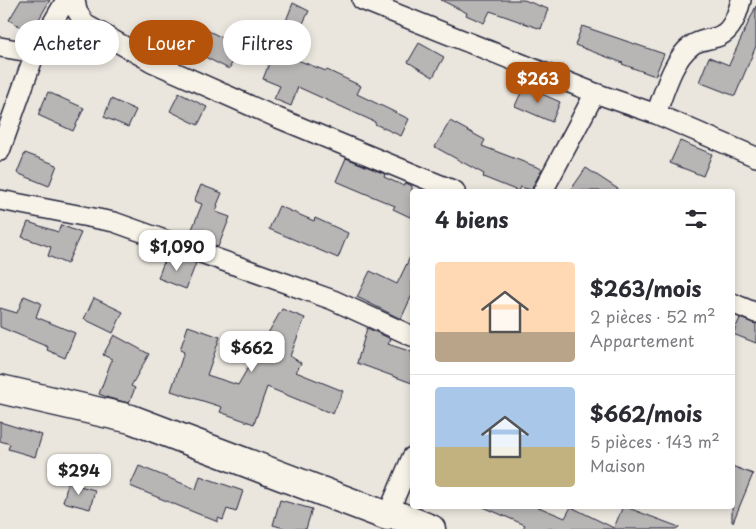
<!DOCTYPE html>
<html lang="fr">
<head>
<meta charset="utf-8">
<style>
	body { margin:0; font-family:"Playpen Sans",sans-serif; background:#f7f7f7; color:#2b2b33; height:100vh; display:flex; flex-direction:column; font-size:19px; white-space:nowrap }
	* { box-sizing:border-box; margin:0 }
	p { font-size:16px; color:#7c7c81 }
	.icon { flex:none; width:28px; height:28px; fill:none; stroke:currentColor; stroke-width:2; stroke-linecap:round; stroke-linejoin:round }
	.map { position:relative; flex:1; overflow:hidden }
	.sheet { position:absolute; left:410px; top:189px; width:325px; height:320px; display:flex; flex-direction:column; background:#fff; border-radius:5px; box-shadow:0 2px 8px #0003 }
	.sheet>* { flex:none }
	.top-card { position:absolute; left:15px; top:20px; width:320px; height:45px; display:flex; gap:10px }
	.price { position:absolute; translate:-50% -42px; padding:0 11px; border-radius:10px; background:#fff; color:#222; font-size:16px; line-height:32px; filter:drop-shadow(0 1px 2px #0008) }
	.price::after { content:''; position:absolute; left:50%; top:30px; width:15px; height:11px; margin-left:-8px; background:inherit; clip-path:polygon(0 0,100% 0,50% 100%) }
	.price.active { background:#b45309; color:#fff }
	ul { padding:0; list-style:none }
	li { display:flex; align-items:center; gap:15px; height:125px; padding:0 25px }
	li+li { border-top:1px solid #e1e1e2 }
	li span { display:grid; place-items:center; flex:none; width:140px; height:100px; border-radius:5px; color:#555 }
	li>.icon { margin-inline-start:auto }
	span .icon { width:60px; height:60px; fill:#fffc; stroke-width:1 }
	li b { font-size:21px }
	h2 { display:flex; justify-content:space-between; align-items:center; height:60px; padding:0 25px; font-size:21px }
	.tag { padding:0 18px; border-radius:22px; background:#fff; box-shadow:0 2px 8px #0003; font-size:18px; line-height:45px }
	.tag.active { background:#b45309; color:#fff }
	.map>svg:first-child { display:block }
</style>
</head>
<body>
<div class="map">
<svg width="756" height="529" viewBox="0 0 756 529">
	<rect width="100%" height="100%" fill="#eae6de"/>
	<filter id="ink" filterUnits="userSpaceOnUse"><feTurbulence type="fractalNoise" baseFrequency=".02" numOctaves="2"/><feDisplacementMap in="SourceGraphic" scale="10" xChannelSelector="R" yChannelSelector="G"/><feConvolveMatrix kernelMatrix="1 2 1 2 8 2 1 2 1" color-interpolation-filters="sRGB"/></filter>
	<g filter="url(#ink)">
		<path fill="#b8b6b5" stroke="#22223b" d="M21,0H50L31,33L9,20Z
			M441,0H524L548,9L541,29L490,11L484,23L466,15L467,13Z
			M293,3L309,11L287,56L326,71L327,70L361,86L357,94L409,119L401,136L375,124V122L298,87L291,106L274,99L280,86L263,79Z
			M756,6V46L735,96L699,82L709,57L729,65Z
			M582,26L664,54L655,76L622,64L623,63L575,45Z
			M207,30L240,47L229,69L195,52Z
			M419,43L444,57L433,77L408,62Z
			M524,86L560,102L552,122L515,106Z
			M48,92L84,108L73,131L38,115Z
			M179,93L207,107L198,125L170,111Z
			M111,99L136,110L128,127L104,117Z
			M450,121L485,140L482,146L542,169L533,186L532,190L520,187L518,191L483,177L484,174L435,147Z
			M680,141L712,154L703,176L670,163Z
			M25,153L57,165L49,186L17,173Z
			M346,158L385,174L384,177L404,186L406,183L412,186V218L393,209L395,206L336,181Z
			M586,168L621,191H570Z
			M201,185L222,193L217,205L218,206L216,212L230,217L218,247L189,237L202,204L194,201Z
			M279,206L314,221L315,218L348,233L338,258L269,229Z
			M28,222L58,232L61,225L81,233L67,264L48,256L51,247L22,237Z
			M412,253V295L401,319L357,297L370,271L397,284Z
			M166,256L179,261L181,258L196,263L186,289L158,278Z
			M24,296L41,303L36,317L75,333L65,358L47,350L48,347L0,327V308L17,313Z
			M94,298L123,312L113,333L84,319Z
			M282,309L305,318L290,356L301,363L296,372L343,391L333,414L267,387L254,424L220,412L222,407L171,391L184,352L180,350L188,326L220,337L207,375L238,385Z
			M740,318L756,324V343L733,334Z
			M367,328L391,339L388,344L412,352V383L357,363Z
			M114,335L149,354L131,386L135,388L129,403L109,398L99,394L112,359L103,355Z
			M0,422L42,435L35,457L8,449L10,444L0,441Z
			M139,466L196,489L200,476L243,491L236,512L227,509L223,520L218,518V522L130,486Z
			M732,466L753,474L733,522H732Z
			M68,483L95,490L90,509L63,502Z
			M280,500L312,509L306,529H287L273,525Z
			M481,506H536L565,518L571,507L614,528L623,506L679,527L678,529H523L525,525Z"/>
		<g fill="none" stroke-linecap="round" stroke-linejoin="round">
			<g stroke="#22223b" stroke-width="22">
				<path id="street" d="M75,0L77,11L85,24L152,62L278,118L455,191
					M362,0L595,93L656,114L756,157
					M0,47L35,53
					M656,114C664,93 673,59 691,46C697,41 706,40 713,38C731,35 737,16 741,0
					M0,151L35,53L66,0
					M543,191L595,93
					M0,200L114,222L333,300L412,336
					M732,303L756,313
					M387,516L412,457"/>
			</g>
			<g stroke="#22223b" stroke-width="31">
				<path id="highway" d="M0,389L131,419L387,516L394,514L431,529"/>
			</g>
			<use href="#street" stroke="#f7f3e8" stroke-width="19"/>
			<use href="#highway" stroke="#f7f3e8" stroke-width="28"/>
		</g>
	</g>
</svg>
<b class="price active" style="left:538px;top:104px">$263</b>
<b class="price" style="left:177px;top:272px">$1,090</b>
<b class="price" style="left:252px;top:373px">$662</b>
<b class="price" style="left:79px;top:496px">$294</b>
<div class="top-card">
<a class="tag">Acheter</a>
<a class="tag active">Louer</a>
<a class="tag">Filtres</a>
</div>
<section class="sheet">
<h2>4 biens<svg class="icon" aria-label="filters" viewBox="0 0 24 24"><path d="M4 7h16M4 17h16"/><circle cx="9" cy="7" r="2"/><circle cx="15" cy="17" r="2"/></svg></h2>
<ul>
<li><span style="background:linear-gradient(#ffd9b3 70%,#b9a48a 0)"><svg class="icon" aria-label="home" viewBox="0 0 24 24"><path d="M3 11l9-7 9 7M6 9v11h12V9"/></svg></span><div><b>$263/mois</b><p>2 pièces · 52 m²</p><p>Appartement</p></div></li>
<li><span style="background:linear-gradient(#a9c7e8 60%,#c2b280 0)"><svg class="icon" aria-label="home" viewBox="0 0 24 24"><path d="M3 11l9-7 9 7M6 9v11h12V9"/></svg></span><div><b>$662/mois</b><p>5 pièces · 143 m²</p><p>Maison</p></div></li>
</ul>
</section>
</div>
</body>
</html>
